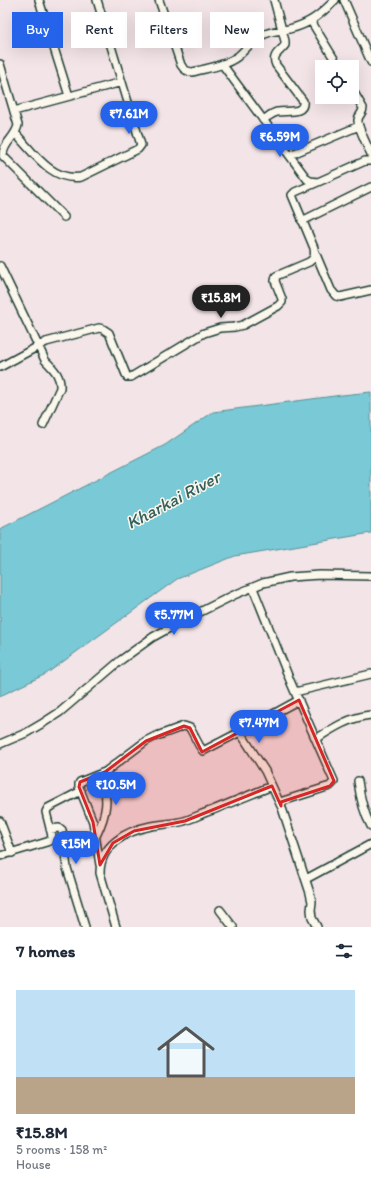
<!DOCTYPE html>
<html lang="en">
<head>
<meta charset="utf-8">
<style>
	body { margin:0; font-family:Itim,sans-serif; background:#f6f6f7; color:#1f2937; height:100vh; display:flex; flex-direction:column; font-size:15px; white-space:nowrap }
	* { box-sizing:border-box; margin:0 }
	p { font-size:13px; color:#747a83 }
	.icon { flex:none; width:22px; height:22px; fill:none; stroke:currentColor; stroke-width:2; stroke-linecap:round; stroke-linejoin:round }
	.map { position:relative; height:927px; overflow:hidden }
	.side { display:flex; flex-direction:column; background:#fff; flex:1 }
	.side>* { flex:none }
	.top-card { position:absolute; left:12px; top:12px; width:347px; height:36px; display:flex; gap:8px }
	.tools { position:absolute; left:315px; top:60px; display:grid; gap:8px }
	.tools a { display:grid; place-items:center; width:44px; height:44px; border-radius:0px; background:#fff; box-shadow:0 4px 16px #0002; font-size:20px }
	.price { position:absolute; translate:-50% -34px; padding:0 9px; border-radius:14px; background:#2563eb; color:#fff; font-size:13px; line-height:26px; filter:drop-shadow(0 1px 2px #0008) }
	.price::after { content:''; position:absolute; left:50%; top:24px; width:12px; height:9px; margin-left:-6px; background:inherit; clip-path:polygon(0 0,100% 0,50% 100%) }
	.price.on { background:#222; color:#fff }
	ul { padding:0; list-style:none }
	li { display:grid; align-content:center; gap:8px; height:212px; padding:0 16px }
	li span { display:grid; place-items:center; height:124px; border-radius:0px; color:#555 }
	li>.icon { margin-inline-start:auto }
	span .icon { width:72px; height:72px; fill:#fffc; stroke-width:1 }
	li b { font-size:17px }
	h2 { display:flex; justify-content:space-between; align-items:center; height:48px; padding:0 16px; font-size:17px }
	.pill { padding:0 14px; border-radius:0px; background:#fff; box-shadow:0 4px 16px #0002; font-size:14px; line-height:36px }
	.pill.on { background:#2563eb; color:#fff }
	.map>svg:first-child { display:block }
</style>
</head>
<body>
<div class="map">
<svg width="371" height="927" viewBox="0 0 371 927">
	<rect width="100%" height="100%" fill="#f3e4e7"/>
	<filter id="ink" filterUnits="userSpaceOnUse"><feTurbulence type="fractalNoise" baseFrequency=".025" numOctaves="2"/><feDisplacementMap in="SourceGraphic" scale="8" xChannelSelector="R" yChannelSelector="G"/><feConvolveMatrix kernelMatrix="1 2 1 2 8 2 1 2 1" color-interpolation-filters="sRGB"/></filter>
	<g filter="url(#ink)">
		<path fill="#7ac9d7" stroke="#569196" d="M371,392V533L235,556L177,579L46,674L0,696V529L165,445L213,412L342,395Z"/>
		<g fill="none" stroke-linecap="round" stroke-linejoin="round">
			<g stroke="#1f3d34" stroke-width="10">
				<path id="minor" d="M39,0L69,96
					M159,0L181,65C184,70 187,72 193,72C207,68 225,66 237,57C246,50 253,38 265,34C272,31 281,30 289,29C310,24 320,15 335,0
					M344,0L371,62
					M311,21L339,67
					M0,64L18,125C16,137 2,144 3,156L64,217
					M222,64L307,179L310,181L318,182L365,161H371
					M352,89L363,108C363,114 358,115 358,120C357,126 368,147 371,154
					M14,111L122,82
					M263,120C268,117 272,113 277,112C286,110 305,115 303,101L276,65C271,55 280,52 285,45V41L274,0
					M15,133C33,152 52,182 81,177L138,149L141,145L97,0
					M290,155L359,126
					M302,221L371,187
					M315,252L331,290L336,296L340,297L371,290
					M0,266L45,360C53,369 61,375 60,388L43,425
					M0,367L46,342L99,328L103,329L109,333L127,377H131L204,333L220,328L235,327L243,325L278,306L282,302V299L275,281L276,276L309,262C315,258 315,255 314,248L292,195L295,192L318,182
					M253,588L291,683L334,781L333,783L330,786L283,801L281,805L310,893L312,902L311,910L312,918L317,927
					M295,692L371,674
					M316,739C333,728 350,717 371,715
					M0,744L26,733L43,723L60,712L121,660L153,637L182,621L234,595L263,583L290,577L320,575L371,576
					M358,781C360,797 363,812 371,826
					M281,806L265,771L240,732L299,700
					M0,821L12,853
					M50,829L59,828L62,830L67,868L85,927
					M96,836C108,811 108,800 102,773
					M0,856L50,841L52,836L46,812L48,808L81,791
					M100,865L93,822L79,787V784L80,782L105,772L146,741L154,737L184,726L190,728L199,745L203,751L240,732
					M306,879L371,844
					M220,910L233,927
					M116,927L100,873C100,845 126,831 151,826C162,824 173,824 184,821C194,818 203,813 213,810C232,802 252,794 272,786"/>
			</g>
			<use href="#minor" stroke="#fbf7ec" stroke-width="7"/>
		</g>
	</g>
	<path fill="#d62828" fill-opacity="0.2" stroke="#d62828" stroke-width="3" stroke-linejoin="round" d="M299,700L334,781L330,786L281,802V806L272,786L185,821L134,831L113,843L100,865L93,822L79,787L80,782L105,772L146,741L184,726L190,728L202,752Z"/>
	<g text-anchor="middle" stroke-width="3" stroke-linejoin="round" paint-order="stroke">
		<g font-size="18" font-style="italic" fill="#36605d" stroke="#fbf7ec">
			<text transform="translate(173 500) rotate(-28)" y="6">Kharkai River</text>
		</g>
	</g>
</svg>
<div class="tools">
<a><svg class="icon" aria-label="locate" viewBox="0 0 24 24"><circle cx="12" cy="12" r="6"/><path d="M12 2v4M12 18v4M2 12h4M18 12h4"/></svg></a>
</div>
<b class="price" style="left:129px;top:135px">₹7.61M</b>
<b class="price" style="left:280px;top:158px">₹6.59M</b>
<b class="price on" style="left:221px;top:319px">₹15.8M</b>
<b class="price" style="left:174px;top:636px">₹5.77M</b>
<b class="price" style="left:259px;top:744px">₹7.47M</b>
<b class="price" style="left:116px;top:806px">₹10.5M</b>
<b class="price" style="left:76px;top:865px">₹15M</b>
<div class="top-card">
<a class="pill on">Buy</a>
<a class="pill">Rent</a>
<a class="pill">Filters</a>
<a class="pill">New</a>
</div>
</div>
<section class="side">
<h2>7 homes<svg class="icon" aria-label="filters" viewBox="0 0 24 24"><path d="M4 7h16M4 17h16"/><circle cx="9" cy="7" r="2"/><circle cx="15" cy="17" r="2"/></svg></h2>
<ul>
<li><span style="background:linear-gradient(#bfe0f5 70%,#b9a48a 0)"><svg class="icon" aria-label="home" viewBox="0 0 24 24"><path d="M3 11l9-7 9 7M6 9v11h12V9"/></svg></span><div><b>₹15.8M</b><p>5 rooms · 158 m²</p><p>House</p></div></li>
</ul>
</section>
</body>
</html>
